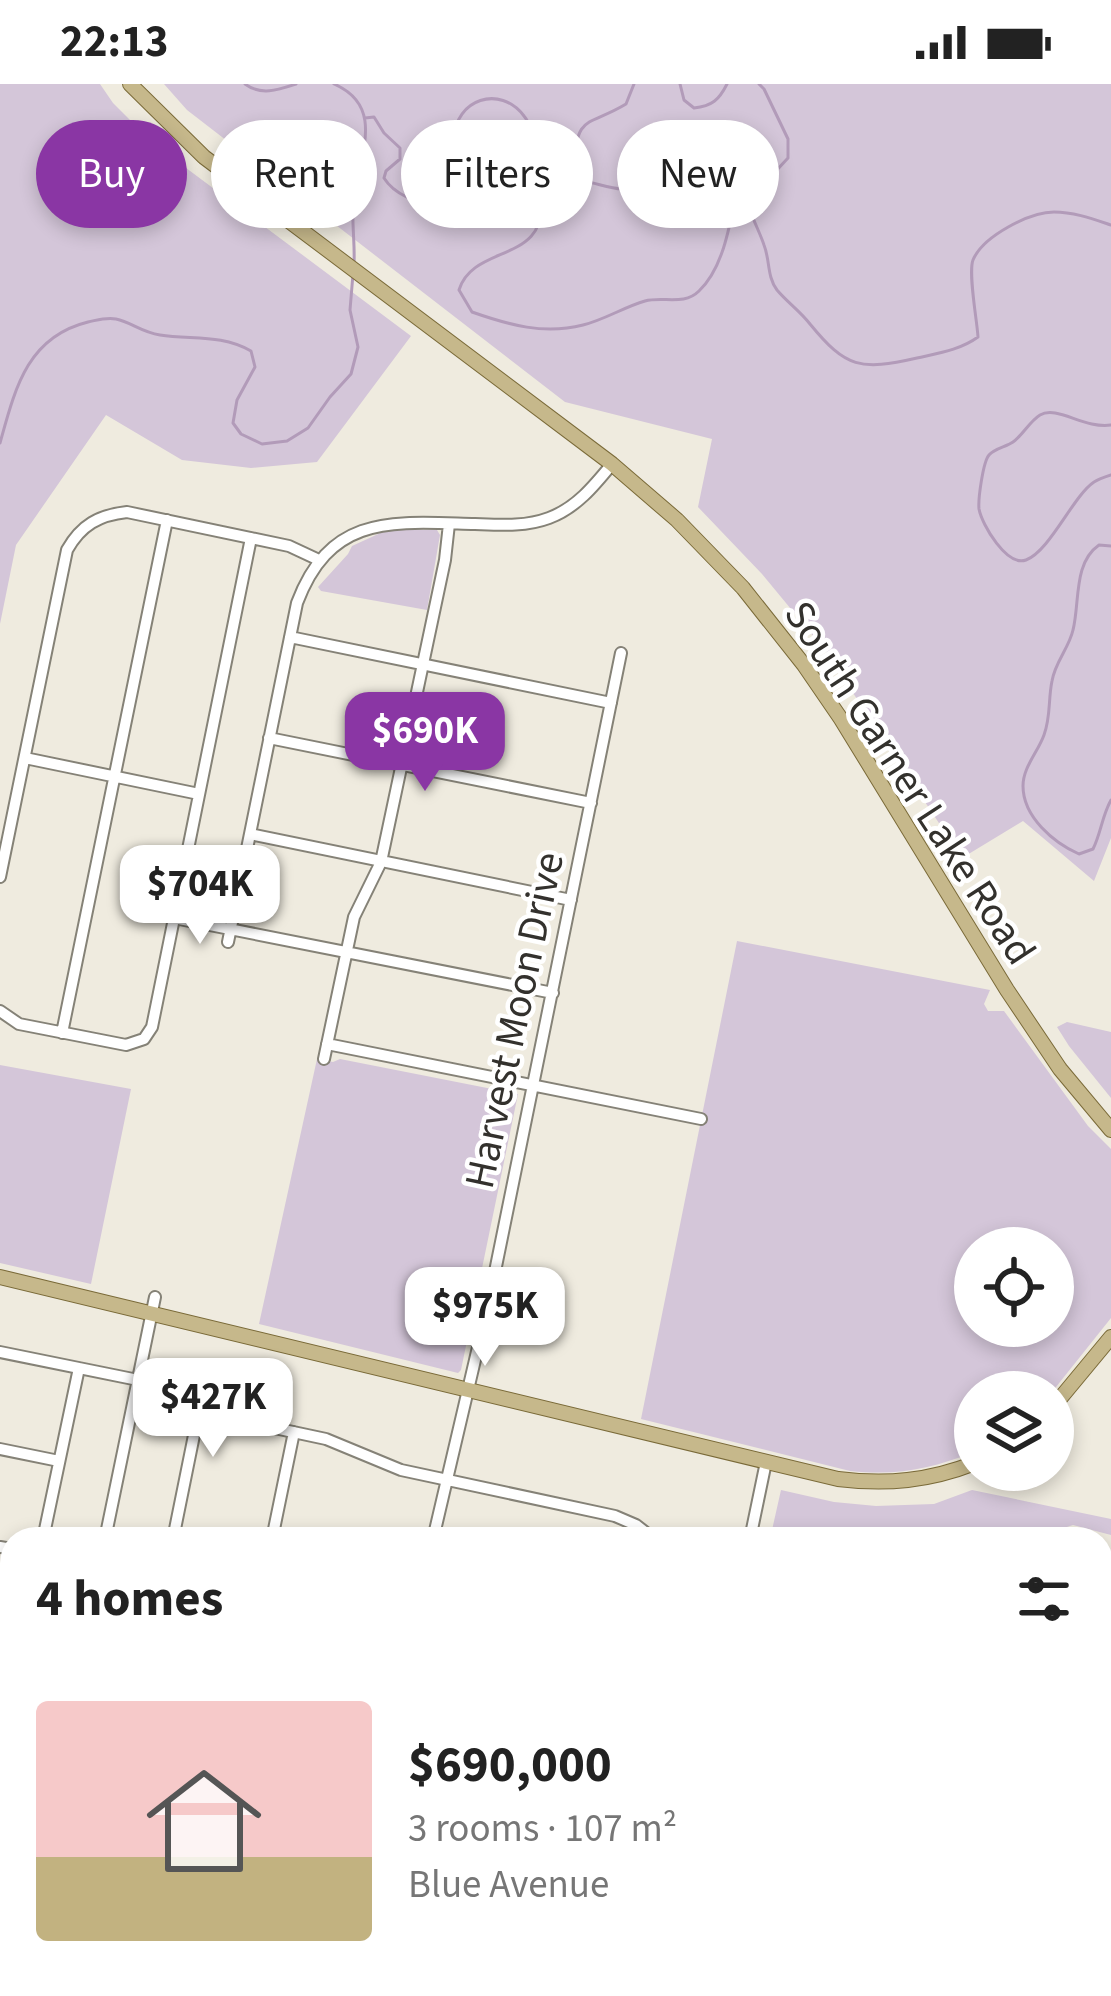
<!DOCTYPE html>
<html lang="en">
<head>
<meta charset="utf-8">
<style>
	body { margin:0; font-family:"Source Sans 3",sans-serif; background:#f6f6f6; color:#222; height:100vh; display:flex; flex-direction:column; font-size:45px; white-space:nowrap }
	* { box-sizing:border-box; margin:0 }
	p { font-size:39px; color:#767676 }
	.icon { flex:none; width:66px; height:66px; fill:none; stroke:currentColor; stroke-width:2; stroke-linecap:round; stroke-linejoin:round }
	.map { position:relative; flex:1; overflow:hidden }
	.drawer { position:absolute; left:0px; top:1443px; width:1113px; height:471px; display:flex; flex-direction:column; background:#fff; border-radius:36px 36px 0 0; box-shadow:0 6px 18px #0003 }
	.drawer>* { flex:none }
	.hud { position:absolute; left:36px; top:36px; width:1041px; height:108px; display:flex; gap:24px }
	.buttons { position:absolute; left:954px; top:1143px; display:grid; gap:24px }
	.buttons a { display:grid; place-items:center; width:120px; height:120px; border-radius:50%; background:#fff; box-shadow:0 6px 18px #0003; font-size:60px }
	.price { position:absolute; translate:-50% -102px; padding:0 27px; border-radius:24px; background:#fff; color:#222; font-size:39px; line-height:78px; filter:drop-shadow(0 3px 6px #0008) }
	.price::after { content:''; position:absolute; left:50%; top:72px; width:36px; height:27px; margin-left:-18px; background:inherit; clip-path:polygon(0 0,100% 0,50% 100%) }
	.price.on { background:#8a36a4; color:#fff }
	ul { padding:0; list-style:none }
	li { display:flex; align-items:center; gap:36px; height:300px; padding:0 36px }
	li+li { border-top:3px solid #e0e0e0 }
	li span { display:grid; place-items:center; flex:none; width:336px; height:240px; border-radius:12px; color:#555 }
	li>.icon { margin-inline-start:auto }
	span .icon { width:144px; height:144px; fill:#fffc; stroke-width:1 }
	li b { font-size:51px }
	h2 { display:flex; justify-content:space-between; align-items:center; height:144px; padding:0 36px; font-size:51px }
	.tag { padding:0 42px; border-radius:54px; background:#fff; box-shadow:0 6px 18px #0003; font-size:42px; line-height:108px }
	.tag.on { background:#8a36a4; color:#fff }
	.status { display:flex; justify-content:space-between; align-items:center; height:84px; padding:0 60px; background:#fff; direction:ltr }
	.status svg { height:33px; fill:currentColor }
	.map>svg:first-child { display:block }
</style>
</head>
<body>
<div class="status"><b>22:13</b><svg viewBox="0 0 49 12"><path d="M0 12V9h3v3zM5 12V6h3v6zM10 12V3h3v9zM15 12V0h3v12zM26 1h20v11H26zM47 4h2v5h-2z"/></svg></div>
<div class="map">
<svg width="1111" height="1912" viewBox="0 0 1111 1912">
	<rect width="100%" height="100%" fill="#efebdf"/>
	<path fill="#d4c6d9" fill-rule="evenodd" d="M0,0H100L113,19L154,60L411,252L317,378L251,384L182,376L106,331L16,461L0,540Z
		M164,0H1111V754L1094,797L1023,737L962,774L824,565L762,490L698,423L712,355L565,318L187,26Z
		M405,445L437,446L440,451L427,526L321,507L318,503L348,470L352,462L387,446Z
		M737,857L990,906L984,920L988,927H1004L1088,1042L1111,1065V1234L1052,1308H975V1368C929,1385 899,1392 850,1387L641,1335ZM975,1164H1053V1242H975Z
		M1067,938L1111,948V1014L1069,962L1057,943Z
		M317,975L333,978L340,975L518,1010L461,1286L458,1289L259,1240Z
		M0,981L131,1005L91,1200L0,1179Z
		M781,1406L834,1418L876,1422L934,1420L972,1406L1111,1435V1451L1073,1441L1031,1455H770Z
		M0,1695L12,1699V1902H34L32,1912H0Z
		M549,1902H692L693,1912H547Z"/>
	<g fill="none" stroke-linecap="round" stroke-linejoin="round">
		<path stroke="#b29bb9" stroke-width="3" d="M245,0C261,12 278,6 296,0
			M334,0C389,24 356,77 353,121C352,141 355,161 354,180
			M680,0L684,16L694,24C712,22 719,16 727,0
			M759,0L764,5L788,55V74L762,102L750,126C754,138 760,149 764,161C770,176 767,193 777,206C787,218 800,227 810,240C846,284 860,287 917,274C939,269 960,266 978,253C977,236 968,189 973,176C983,152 1030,128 1054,128C1074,128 1093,135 1111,141
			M365,34L374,33L384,49L400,64V75L386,87L384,94C392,107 419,125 436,114C437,113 447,99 449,98C458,88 471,83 484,78L485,72L459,61L454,55C455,15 500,0 524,32C533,43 535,64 540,79L564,84L574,81C577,29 588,43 626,20L634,0
			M540,79L529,85C533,93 539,103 540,112C551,180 473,159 459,206L472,228C509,241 544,251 583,241C604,236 624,223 645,217C663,212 684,222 699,207C721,186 728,150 734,121C693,85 668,109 622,105C609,104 596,99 583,97L574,81
			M1111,341C1084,345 1057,321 1040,331C1029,338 1023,351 1013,358C1006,363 995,364 989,371C983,378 978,415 979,425C982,441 1007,483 1026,476C1050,467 1073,412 1094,398C1099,395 1105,393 1111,391
			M0,359C15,305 27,253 88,238C98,236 106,233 116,235C131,238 141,248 160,251C192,256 221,250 251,267L255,283L237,316L233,339L241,350L262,360L287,357L308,344L330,313L351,290L358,263L350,226L353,190
			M1111,462L1099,461C1073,479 1080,519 1073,546C1069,564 1055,578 1052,597C1048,616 1051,632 1044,651C1038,668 1023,683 1023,702C1023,733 1054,759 1079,770L1093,765C1101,749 1102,732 1111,716"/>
		<g stroke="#858277" stroke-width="14">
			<path id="minor" d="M290,553L611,619
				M269,654L591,719
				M25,674L199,710
				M250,750L571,816
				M0,793L67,466C81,441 99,431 127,428L289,462L319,476
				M174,834L553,909
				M228,858L297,519C331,429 393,438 475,440C500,441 525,443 549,434C576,424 594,402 612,380
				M0,927L19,940L126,961L144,955L152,943L251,454
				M62,949L167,436
				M327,960L701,1035
				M324,975L354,833L381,778L445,476L449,440
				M0,1268L138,1296
				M199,1328L326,1355L401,1386L615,1432L636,1441L654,1455
				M0,1365L59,1377
				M43,1455L79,1284
				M105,1455L155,1213
				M173,1455L207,1287
				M272,1455L294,1348
				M433,1455L490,1212L621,569
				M750,1455L766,1378
				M0,1463L12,1465
				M5,1639L12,1607
				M457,1902L461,1905
				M711,1902L712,1912
				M206,1912L213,1902
				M359,1912L365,1902"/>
		</g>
		<g stroke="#7a6a38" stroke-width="16">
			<path id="major" d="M130,0L204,73L612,380L677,436L743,504L804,581L841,635L1007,906L1060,985L1111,1046
				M0,1193L838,1395C887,1401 929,1397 975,1379
				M1053,1323L1111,1253"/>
		</g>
		<use href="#minor" stroke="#fff" stroke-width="10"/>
		<use href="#major" stroke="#c6b88b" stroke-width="14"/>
	</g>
	<g text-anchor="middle" stroke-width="9" stroke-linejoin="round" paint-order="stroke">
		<g font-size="42" fill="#33312d" stroke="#fff">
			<text transform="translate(911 698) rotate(57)" y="15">South Garner Lake Road</text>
			<text transform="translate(513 936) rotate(-78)" y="15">Harvest Moon Drive</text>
		</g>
	</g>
</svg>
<div class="buttons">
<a><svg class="icon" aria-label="locate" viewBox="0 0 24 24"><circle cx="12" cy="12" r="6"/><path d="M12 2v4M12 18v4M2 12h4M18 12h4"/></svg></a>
<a><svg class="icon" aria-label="layers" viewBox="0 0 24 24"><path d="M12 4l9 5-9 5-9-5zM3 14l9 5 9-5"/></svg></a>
</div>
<b class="price on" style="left:425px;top:710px">$690K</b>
<b class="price" style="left:200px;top:863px">$704K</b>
<b class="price" style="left:485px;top:1285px">$975K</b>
<b class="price" style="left:213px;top:1376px">$427K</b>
<div class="hud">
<a class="tag on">Buy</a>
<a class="tag">Rent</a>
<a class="tag">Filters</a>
<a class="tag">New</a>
</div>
<section class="drawer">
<h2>4 homes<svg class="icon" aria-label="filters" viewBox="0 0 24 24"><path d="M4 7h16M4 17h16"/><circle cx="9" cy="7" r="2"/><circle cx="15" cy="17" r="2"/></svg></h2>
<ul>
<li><span style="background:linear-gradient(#f6c9c9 65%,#c2b280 0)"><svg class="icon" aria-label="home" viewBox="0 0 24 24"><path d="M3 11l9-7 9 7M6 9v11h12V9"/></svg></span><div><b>$690,000</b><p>3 rooms · 107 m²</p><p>Blue Avenue</p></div></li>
</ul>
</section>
</div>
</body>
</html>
